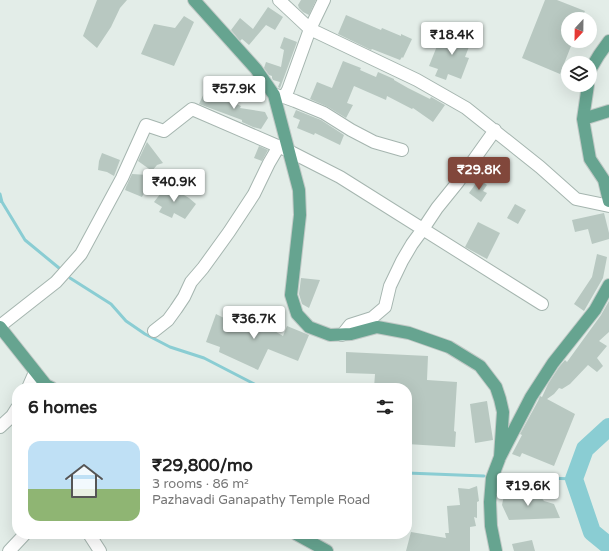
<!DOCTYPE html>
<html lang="en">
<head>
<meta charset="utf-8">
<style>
	body { margin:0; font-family:"Varela Round",sans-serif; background:#f2f2f2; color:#222; height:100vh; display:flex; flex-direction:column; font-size:15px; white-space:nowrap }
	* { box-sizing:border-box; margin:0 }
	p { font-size:13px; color:#767676 }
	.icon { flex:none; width:22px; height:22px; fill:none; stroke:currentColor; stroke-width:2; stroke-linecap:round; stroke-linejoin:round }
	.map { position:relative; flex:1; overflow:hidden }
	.side { position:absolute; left:12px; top:383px; width:400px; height:156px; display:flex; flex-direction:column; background:#fff; border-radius:16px; box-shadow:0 4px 16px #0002 }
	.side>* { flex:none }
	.needle { width:26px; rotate:202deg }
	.controls { position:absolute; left:561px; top:12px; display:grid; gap:8px }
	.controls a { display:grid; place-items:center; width:36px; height:36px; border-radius:50%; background:#fff; box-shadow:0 4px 16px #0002; font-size:20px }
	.price { position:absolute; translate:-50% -34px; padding:0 9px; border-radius:4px; background:#fff; color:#222; font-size:13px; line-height:26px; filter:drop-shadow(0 1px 2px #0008) }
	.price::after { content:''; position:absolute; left:50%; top:24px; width:12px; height:9px; margin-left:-6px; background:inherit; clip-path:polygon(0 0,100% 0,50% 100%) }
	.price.selected { background:#81473b; color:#fff }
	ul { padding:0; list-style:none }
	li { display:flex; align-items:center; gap:12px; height:100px; padding:0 16px }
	li span { display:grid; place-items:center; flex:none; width:112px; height:80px; border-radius:12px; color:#555 }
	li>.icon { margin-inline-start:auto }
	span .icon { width:48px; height:48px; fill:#fffc; stroke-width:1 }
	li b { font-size:17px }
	h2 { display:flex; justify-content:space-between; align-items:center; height:48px; padding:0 16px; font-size:17px }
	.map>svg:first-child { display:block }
</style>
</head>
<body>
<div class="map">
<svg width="609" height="551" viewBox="0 0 609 551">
	<rect width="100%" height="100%" fill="#e3ede8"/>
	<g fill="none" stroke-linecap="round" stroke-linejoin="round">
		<path stroke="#8acdd3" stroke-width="3" d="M0,194L2,202
			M0,201L2,202L25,240L59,268
			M70,278L111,304L126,321L145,334L170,347L204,358L262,388
			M407,473L484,476
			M503,476C514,476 525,478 535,479C548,479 561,478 574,479"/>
		<path stroke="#8acdd3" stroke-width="18" d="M609,427L585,449L574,479L592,532L609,546"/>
	</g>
	<path fill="#b8c8c1" d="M97,0H127L120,8L111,27L97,48L83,36Z
		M301,0H316L309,15L303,12L299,8L298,5Z
		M545,0H557L585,11L581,19H568V41H573L560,74L522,58Z
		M268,7L283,17L275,30L266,25L249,45L242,39L240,41L231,30L240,18L253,29Z
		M346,15L381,30L382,28L401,36V34L412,39L403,58L402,57L400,60L372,49L371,50L338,34Z
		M184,16L194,22L174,66L141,54L154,24L175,28Z
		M450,30L472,39L465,57L469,58L461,79L448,74L446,80L435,76L438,69L429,66L437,46L443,48Z
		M284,37L297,42L280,88L278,87L280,82L273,80L272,78V76L269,75L264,68L266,62L281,67L284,50L280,48Z
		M343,61L361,68L360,70L376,77L378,72L394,79V80L408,88L430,99L431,97L445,105L433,122L413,108L412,109L387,96L386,100L354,86L347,103L353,105L346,118L328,107L310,99L317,82L332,88Z
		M206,89L217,96L241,106L240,108L265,112L268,118L261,129L253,127L242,122V120L199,104Z
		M296,110L321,120L344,135L340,145L315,133L314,135L297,128L300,120L293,117Z
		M147,142L163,163L157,165L152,171L138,161Z
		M259,146L268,150L262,161L254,158Z
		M102,153L120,160L114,176L107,172L98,170L99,161Z
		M132,174L148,175L146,189L142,197L125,190L126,187Z
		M479,179L487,185L483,191L487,193L481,202L469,193Z
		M167,185L189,198L196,204L185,219L174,213L172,218L159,212L162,207L154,202Z
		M515,204L526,210L518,224L507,218Z
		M604,213L609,233V239L592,244L588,229L575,232L572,220Z
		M478,222L500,233L487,259L465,247Z
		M597,254L607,257L603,278L584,311L574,304L592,277Z
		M301,278L320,280L309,308L302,304L299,294Z
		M609,301V332L599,341L607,346L597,358L603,366L597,372L588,365L570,384L562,389L559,388L554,394L547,399L575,414L554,466L522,453L520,457L512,454L522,435L520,434L538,401L540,396L542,397L548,384L559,367L565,360L567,362L601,315Z
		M234,311L251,317L283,336L287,326L309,335L298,361L268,349L258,370L219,352L220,347L206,342L216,314L230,321Z
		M346,352L428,356L427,380L457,382L454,431L456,432L455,447L407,444V388H374L375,374L346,373Z
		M487,401L493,440L475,443L470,404Z
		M477,486L479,501L477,502V518L474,517L476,526L470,527V551H406L411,532L446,538L445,533H449L447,506L460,505L458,488L469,489Z
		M522,493H538L544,501L554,504L560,518L509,520L502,505L504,495Z
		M532,540L535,551H514L512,544Z"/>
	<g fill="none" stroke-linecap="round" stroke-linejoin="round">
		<g stroke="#a5b5af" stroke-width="14">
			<path id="minor" d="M279,0L310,29L417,80L466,108L540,167L576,199L609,206
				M276,95L284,97L288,90L310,29L324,0
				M284,97L295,101L324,113L351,130L374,142L402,150
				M0,326L56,282L81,254L122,178L146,125L164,131L192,109L289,151L340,177L542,304
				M154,331L168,320L176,309L184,297L191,282L203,268L229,232L254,194L269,163L279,146
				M342,335L350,325L372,318L385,307L390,286L402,261L412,244L423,229L437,208L458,182L495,130
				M28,388L35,372
				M0,427L12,416L17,408
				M89,534L100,551
				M9,551L25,534"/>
		</g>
		<g stroke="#c1c9c6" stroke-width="14">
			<path id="major" d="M194,0L256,69L274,95L299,190L300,215L291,295L297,314L309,327L330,335L351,334L377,327L409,333L449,347L480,366L496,387L500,399L503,412L500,457
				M590,70L599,55L609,41
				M588,85L583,119L590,159L604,180L609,201
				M583,119L609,111
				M0,327L46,385L52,388
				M296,534L327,551
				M496,551L491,526L490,502L492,478L500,457L531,397L553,363L595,310L609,285"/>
		</g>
		<use href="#minor" stroke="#fff" stroke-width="12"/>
		<use href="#major" stroke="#66a490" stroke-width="12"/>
	</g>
</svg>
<div class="controls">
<a><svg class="needle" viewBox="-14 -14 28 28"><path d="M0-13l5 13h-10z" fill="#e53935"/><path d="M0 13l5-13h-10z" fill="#767676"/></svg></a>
<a><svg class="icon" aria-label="layers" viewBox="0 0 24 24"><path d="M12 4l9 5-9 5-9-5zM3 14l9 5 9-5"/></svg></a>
</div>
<b class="price" style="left:452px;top:56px">₹18.4K</b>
<b class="price" style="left:234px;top:110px">₹57.9K</b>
<b class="price selected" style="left:479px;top:191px">₹29.8K</b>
<b class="price" style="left:174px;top:203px">₹40.9K</b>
<b class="price" style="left:254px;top:340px">₹36.7K</b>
<b class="price" style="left:528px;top:507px">₹19.6K</b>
<section class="side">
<h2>6 homes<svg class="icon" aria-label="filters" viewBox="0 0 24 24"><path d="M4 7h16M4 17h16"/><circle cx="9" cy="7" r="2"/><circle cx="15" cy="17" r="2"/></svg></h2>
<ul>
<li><span style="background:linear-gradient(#bfe0f5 60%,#8fb573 0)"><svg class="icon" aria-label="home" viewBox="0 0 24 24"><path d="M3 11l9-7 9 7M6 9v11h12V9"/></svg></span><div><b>₹29,800/mo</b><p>3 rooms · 86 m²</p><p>Pazhavadi Ganapathy Temple Road</p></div></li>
</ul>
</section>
</div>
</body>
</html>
